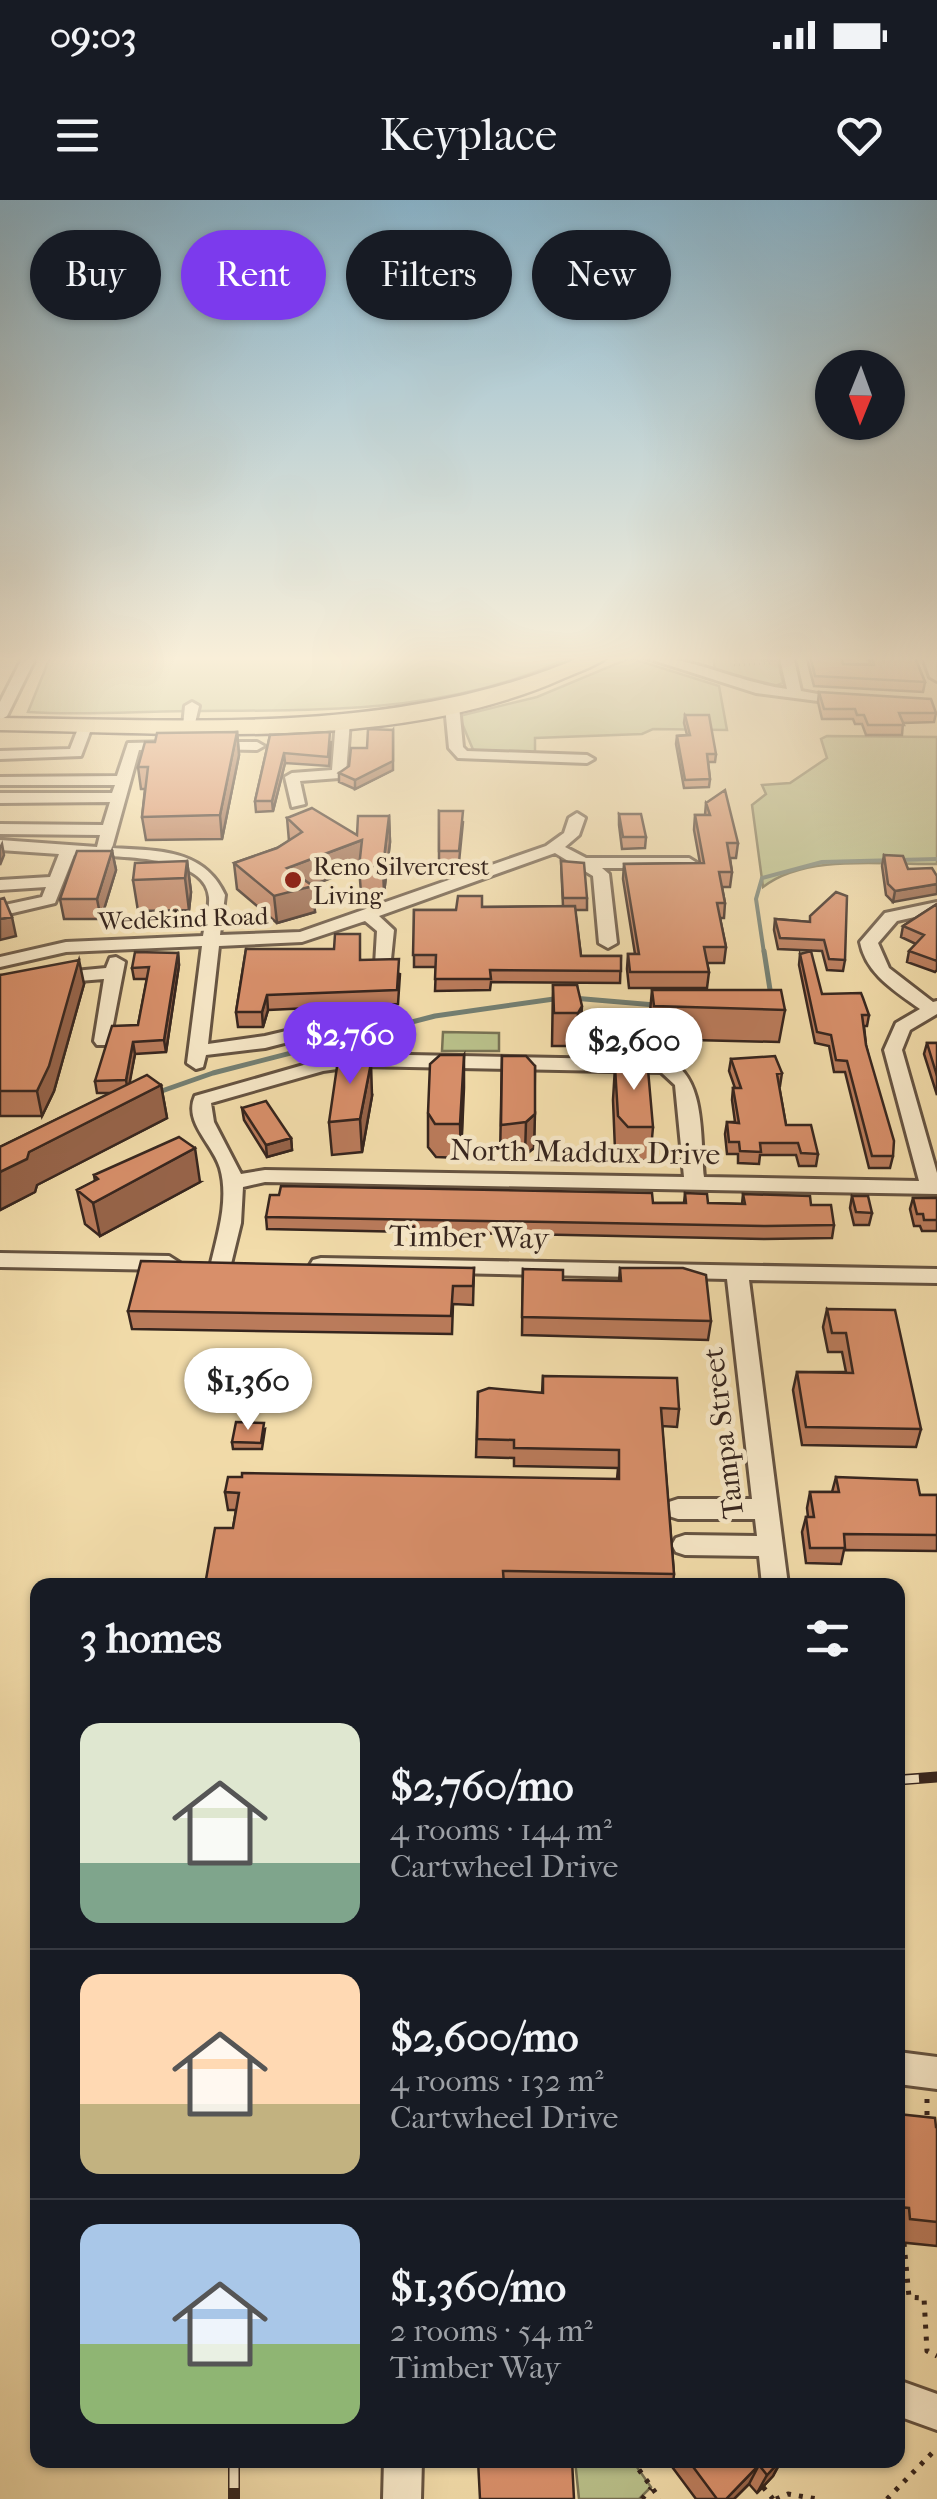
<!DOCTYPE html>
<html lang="en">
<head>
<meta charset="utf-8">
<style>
	body { margin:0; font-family:"IM FELL French Canon",serif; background:#242831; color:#f1f3f6; height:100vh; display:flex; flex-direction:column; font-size:38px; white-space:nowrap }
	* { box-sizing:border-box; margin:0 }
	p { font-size:32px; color:#9ea1a6 }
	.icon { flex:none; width:55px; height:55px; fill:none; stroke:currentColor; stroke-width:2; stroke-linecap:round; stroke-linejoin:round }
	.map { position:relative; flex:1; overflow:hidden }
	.side { position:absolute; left:30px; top:1378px; width:875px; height:890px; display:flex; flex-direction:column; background:#171b24; border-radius:20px; box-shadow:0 2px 8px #0004 }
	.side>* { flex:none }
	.top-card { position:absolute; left:30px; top:30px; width:878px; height:90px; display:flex; gap:20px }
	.needle { width:65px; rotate:181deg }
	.controls { position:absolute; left:815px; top:150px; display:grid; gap:20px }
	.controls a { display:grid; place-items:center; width:90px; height:90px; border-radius:50%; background:#171b24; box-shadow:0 2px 8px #0004; font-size:50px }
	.price { position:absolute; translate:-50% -85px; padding:0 22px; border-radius:35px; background:#fff; color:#222; font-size:32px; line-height:65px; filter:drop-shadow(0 2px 5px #0008) }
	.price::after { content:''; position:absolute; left:50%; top:60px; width:30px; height:22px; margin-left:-15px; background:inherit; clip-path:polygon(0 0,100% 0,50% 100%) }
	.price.on { background:#7c3aed; color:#fff }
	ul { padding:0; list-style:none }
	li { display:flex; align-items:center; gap:30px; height:250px; padding:0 50px }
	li+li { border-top:2px solid #363941 }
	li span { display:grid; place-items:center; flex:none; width:280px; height:200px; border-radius:20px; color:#555 }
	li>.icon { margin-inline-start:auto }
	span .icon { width:120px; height:120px; fill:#fffc; stroke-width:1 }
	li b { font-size:42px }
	h2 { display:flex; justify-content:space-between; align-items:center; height:120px; padding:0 50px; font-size:42px }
	.pill { padding:0 35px; border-radius:45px; background:#171b24; box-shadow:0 2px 8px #0004; font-size:35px; line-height:90px }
	.pill.on { background:#7c3aed; color:#fff }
	.status { display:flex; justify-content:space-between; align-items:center; height:70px; padding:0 50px; background:#171b24; direction:ltr }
	.status svg { height:28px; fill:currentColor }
	header { display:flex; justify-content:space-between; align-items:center; height:130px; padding:0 50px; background:#171b24; font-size:45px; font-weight:600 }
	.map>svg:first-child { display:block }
</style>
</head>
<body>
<div class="status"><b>09:03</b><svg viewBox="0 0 49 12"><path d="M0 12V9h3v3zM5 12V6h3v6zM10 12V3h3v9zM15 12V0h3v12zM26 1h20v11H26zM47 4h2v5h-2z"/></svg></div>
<header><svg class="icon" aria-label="menu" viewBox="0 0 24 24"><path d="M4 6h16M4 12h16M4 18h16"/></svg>Keyplace<svg class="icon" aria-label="heart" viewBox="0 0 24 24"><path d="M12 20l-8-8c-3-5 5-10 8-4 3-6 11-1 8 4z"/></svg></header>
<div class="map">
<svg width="937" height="2299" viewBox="0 0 937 2299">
	<rect width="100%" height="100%" fill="#f2dcaa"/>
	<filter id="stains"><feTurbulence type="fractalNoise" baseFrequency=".002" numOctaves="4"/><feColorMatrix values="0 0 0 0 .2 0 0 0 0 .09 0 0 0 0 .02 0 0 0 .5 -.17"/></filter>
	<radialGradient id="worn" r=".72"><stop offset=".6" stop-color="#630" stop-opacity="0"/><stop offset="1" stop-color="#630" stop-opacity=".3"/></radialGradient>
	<path fill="#b9c08a" stroke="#787254" stroke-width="2.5" d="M51,455H575C453,514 327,510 195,511C140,511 83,516 28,512Z
		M713,457L778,461L783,483L772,487L716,475Z
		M630,458L719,486L727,530L653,529L642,534L535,538V556L474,552L459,516L537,497Z
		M827,536L937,537V664C885,665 806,653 763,687L752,605L766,594L762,585L790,583L827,558L821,539Z
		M443,832L499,833V851H442Z
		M575,2260H632L651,2287L639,2299H579Z"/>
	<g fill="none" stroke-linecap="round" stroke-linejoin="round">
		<path stroke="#737f73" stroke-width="4" d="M764,753L756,699L762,678L822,662L937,659"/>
		<path stroke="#737f73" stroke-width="5" d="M764,751L771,796
			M573,798L655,805
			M156,893L213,873L435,816L561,798"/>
		<g stroke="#655341" stroke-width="6">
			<path id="minor" d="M24,455H37L7,516L0,520V502Z
				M637,455C687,455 736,482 787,489L779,455H793L801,491L856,501L849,505L756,493Z
				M922,455H936L937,481L930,477Z
				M192,502L199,506L195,523L183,526L185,506Z
				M452,502L459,506L463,547L467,551L587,555L594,559L587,563L458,558L449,548L445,506Z
				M343,517L350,521L346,574L339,578L300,581L305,604L292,607L285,577L292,573L332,570L336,521Z
				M81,521L93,524L81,556L0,559V551L70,549Z
				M211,542H257L264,546L257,550L206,549V543Z
				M128,543L174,542L181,546L174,550H139L112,648C156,651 204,648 225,695L220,735L300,732L546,646L564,633L569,618L577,613L585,618L579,635L565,647L586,658H689L697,663L689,668H602L609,674L617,743L608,748L599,743L593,676L555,653L379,716L394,730L390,769H378L375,765L377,731L365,721L302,742L219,746L208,844L265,836L337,819L346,824L343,828L265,848L206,855L203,867L196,869L187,863L202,746L66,752L0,767V757L66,742L203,736C205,724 210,709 209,697C205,652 106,657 74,655L55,703L0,716V706L42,697L46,687L0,690V680L50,677L59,654L0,650V640L97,647L100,635L0,634V624L103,625L110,602L0,603V593H112L115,585H0V577L117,576Z
				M937,702V712L897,721L878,743L889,768L933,802L937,801V814L910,830L902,850L937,973V994L265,982L243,987L241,1023L230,1068H214L211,1063C218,1033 229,999 220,968C213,944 183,922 195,896L314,862L359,854L666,860C707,874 700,942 704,977L919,981L884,850L896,823L920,809C895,791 866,774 860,742L885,713ZM359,866L661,872L675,885L684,977L265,970L241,974L214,922L211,903L323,871Z
				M116,757L125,762L109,845H97L94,841L104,779L54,783L0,797V787L53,773L106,768L110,758Z
				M0,1053L169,1056L180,1063L169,1070L0,1067Z
				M321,1058L937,1069V1083L749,1080L788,1385H762L759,1356L685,1355L676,1352L672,1345L676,1338L685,1335L757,1336L755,1319H678L669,1316L666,1309L669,1302L678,1299H752L727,1079L313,1070L310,1065L313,1060Z
				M898,1852L937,1857V1889L898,1884Z
				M898,2180L937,2194V2230L898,2216Z
				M384,2260H422L421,2299H383Z"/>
		</g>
		<g stroke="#36251e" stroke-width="5">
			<path id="major" d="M586,455H610C597,466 578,472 562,479C396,553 178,532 0,530V518C198,520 401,536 586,455Z"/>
		</g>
		<path stroke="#36251e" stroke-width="2.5" stroke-dasharray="1 4" stroke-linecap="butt" d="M734,465L773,463"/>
		<path stroke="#36251e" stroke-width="5" stroke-dasharray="4 8" stroke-linecap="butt" d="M927,1899V1918
			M904,2043L909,2097L924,2098L927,2151L937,2156
			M632,2260L660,2299
			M763,2287L773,2299
			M642,2299L651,2288
			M776,2299L788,2294L817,2299
			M887,2299L937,2248"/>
		<use href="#minor" fill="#f7e8c8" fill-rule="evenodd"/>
		<use href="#major" fill="#f2dcaa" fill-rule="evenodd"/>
		<g stroke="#36251e" stroke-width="11">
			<path id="rail-far1" d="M898,1580L937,1577"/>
		</g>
		<g stroke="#36251e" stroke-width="12">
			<path id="rail" d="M234,2260V2299"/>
		</g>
		<use href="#rail-far1" stroke="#f7e8c8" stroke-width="8" stroke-dasharray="21" stroke-linecap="butt"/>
		<use href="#rail" stroke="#f7e8c8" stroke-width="9" stroke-dasharray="28" stroke-linecap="butt"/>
	</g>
	<path fill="#ba7b5b" stroke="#36251e" stroke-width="2.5" d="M729,455H755L754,458Z
		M806,455H840L843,464H870L868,455H914L925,482L923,492L814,486Z
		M819,492L936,513L934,522L903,523L902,535H866L862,524H855L853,519H822L818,502Z
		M685,515L716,554L715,562H708L710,579L709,587L684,588L676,544L677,536L687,535L684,523Z
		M237,532L239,555L222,639L146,640L142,617L145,589H141L138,567L155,542Z
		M270,535L331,542L329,566L285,563L273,611L256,612L255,601Z
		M393,570L355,589L339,582V573Z
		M706,603L738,643L736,658H730L732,672L730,687H722L725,703L724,718H720L726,747L724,763H707L709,772L707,788H629L627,769L628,754H635L623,679L624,664L700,663L694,630L695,615H705Z
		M439,611L463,622L459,662H439Z
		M619,614L646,637L645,648L622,649L619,625Z
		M389,616L390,642L384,693H361L359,667L312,685L315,712L277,723L237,689L234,663L277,648L289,641L287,618L357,635Z
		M112,651L116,670L101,719H64L60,699Z
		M884,655L908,669L893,702L886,695L882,666Z
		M187,661L191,692L189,710L138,711L133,680Z
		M561,661L587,698V710H575L581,756H621L620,783L491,782L490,790L435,791L436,767H414V710H456L482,707L563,706Z
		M937,704V770L935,772L907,762L909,751L916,744L901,737L903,726Z
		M775,719L810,722L845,760L843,771L827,770L822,751L778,749L774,730Z
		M246,749L361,760L400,774L398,804L268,810L263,827H238L236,812Z
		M178,753L179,765L166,852L135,854L129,883L161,885L167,918L37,985L35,992L0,1010V947L111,893H97L95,881L138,825L147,779H134L132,768Z
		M800,754L822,794L869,815L867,826H864L866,845L893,956L890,968H869L845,872H834L829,846L815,843L799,765Z
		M0,775L84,784L54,891L42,916H0Z
		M553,785H577L580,838L577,846H552Z
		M652,790L785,810L779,842L651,839L649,823Z
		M927,843H937V895L924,854Z
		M464,855L461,958L436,957L428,947V913Z
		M502,856L535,866L534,948L525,955L500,958Z
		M731,859L782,873L780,886H779L786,925L818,954L816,966H799L796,955H760L759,964L738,963V954H727L725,934L727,922H735L732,900L733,888H735L729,871Z
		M615,867L653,927L650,961L625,960L615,950L613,900Z
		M372,896L362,952L332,955L329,922Z
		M242,908L291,938L292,950L267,957L244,920Z
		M94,975L200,982L100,1036L85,1024L77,990L95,981Z
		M685,993L708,1003L742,1004L743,994L811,1005L834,1025L832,1038L764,1039L267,1029L266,1017L653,1003H684Z
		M852,996L872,1013L869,1025H854L850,1008Z
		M913,998H937V1031H922L920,1026H914L910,1009Z
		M474,1068L473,1105L453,1104L452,1134L132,1129L128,1111Z
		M620,1068L711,1121L708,1140L522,1135L523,1069L563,1080L619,1081Z
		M827,1109L921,1229L916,1247L802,1245L793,1190L797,1172H846L842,1152H828L823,1127Z
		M543,1176L679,1209L677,1227L662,1226L674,1374L673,1385H205L233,1328L236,1310H228L225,1292L617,1279L618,1268L514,1266V1258L476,1257L478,1192L542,1193Z
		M265,1229L262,1249H233L232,1242Z
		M836,1277L920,1295H937V1351L844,1350L841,1364L806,1363L802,1332L806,1317H808L807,1308L810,1292H832Z
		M898,1914L937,1927V2046L898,2042Z
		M667,2260H782L773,2276L757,2293L749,2284L734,2299H696Z"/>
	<path fill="#97644a" stroke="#36251e" stroke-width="2.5" d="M393,530V570L355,589V580Z
		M237,532L239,555L222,639L220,615Z
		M284,553L285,563L273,611L272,601Z
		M389,616L390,642L384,693L383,667Z
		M362,640L363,666L305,688L313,686L315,712L277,723L274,696L287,668Z
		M2,644L4,655L0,665V648Z
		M112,651L116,670L101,719L97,699Z
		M187,661L191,692L189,710L185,678Z
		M937,684V694L893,702L895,691Z
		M12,717L16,736L0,740V719Z
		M178,753L179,765L166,852L164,840Z
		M79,760L84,784L54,891L42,916L37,891Z
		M267,795L268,810L263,827L262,812Z
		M582,806L580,838L577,846L578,813Z
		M133,842L135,854L128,892L126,880Z
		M464,855V888L461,958L460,924Z
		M371,863L372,896L362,952L360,919Z
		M161,885L167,918L37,985L35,992L0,1010V972L29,952Z
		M535,914L534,948L525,955L526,922Z
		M291,938L292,950L267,957L266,945Z
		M195,948L200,982L100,1036L93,1003Z
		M781,2260L773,2276L757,2293L767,2275Z
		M759,2265L749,2284L734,2299H726Z"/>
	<path fill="#d88f6a" stroke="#36251e" stroke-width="2.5" d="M810,455H840L843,464L874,465L872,455H914L925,482L815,476Z
		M819,492L931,499L936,513H899L904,525H868L864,515H857L855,509H824Z
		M685,515H709L716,554H707L710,579L685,580L677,536L690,535Z
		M368,529L393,530V561L355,580L339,573L349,566L351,548H367Z
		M237,532L220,615L142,617L148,567H138L145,542H155L157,533Z
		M330,532L328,557L284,553L272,601H255L270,535Z
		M725,590L738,643H727L732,672H719L725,703H717L726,747H704L709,772H630L628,754H639L624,664L704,663L695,615H710L706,603Z
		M312,608L357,635L358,616H389L383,667H359L362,640L287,668L313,686L274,696L234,663L277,648L302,632L287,618Z
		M439,611H463L459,651H439Z
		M619,614H641L646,637H623Z
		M77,651H112L97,699H60Z
		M884,655L903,656L908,669L932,668L937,676V684L895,691L888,684Z
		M187,661L185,678L133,680L135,663Z
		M561,661L584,663L587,698H563Z
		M836,692L847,696L845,760L829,759L824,740L780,738L775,719L810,722V716Z
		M458,696H482V707L575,706L581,756H621V771L490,770L491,779H435L436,755H413L414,710H456Z
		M4,698L12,717L0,719V699Z
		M937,704V761L909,751L924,735L903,726Z
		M335,734H360V760L399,759L397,790L267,795L262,812H236L246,749H334Z
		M811,751L822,794L861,793L863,798L869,815H862L866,845L894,941L893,956H872L847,861L836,860L831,835L817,832L800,754Z
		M135,752L178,753L164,840L133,842L126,880L95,881L112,826L138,825L149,767L132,768Z
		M79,760L49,866L37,891H0V775Z
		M553,785H577L582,806L578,813H554Z
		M652,790H781L785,810L654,806Z
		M927,843H937V876Z
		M339,853L363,854L371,863L360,919L329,922Z
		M440,855H464L460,924H435L428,913L430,864Z
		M502,856H526L535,866V914L526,922L501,925Z
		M775,856L782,873L777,874L786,925H811L818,954L801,953L798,943H760L761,952L740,951L739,942H729L727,922L739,923L733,888H741L731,859Z
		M623,858H647L653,927H628L618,916L615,867Z
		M147,875L161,885L29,952L27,959L0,972V947Z
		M266,901L291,938L266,945L242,908Z
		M179,937L195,948L93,1003L77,990L98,979L94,975Z
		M281,986L652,993L653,1003H686L685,993L707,994L708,1003L745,1004L743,994L810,996L811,1005H831L834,1025L766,1026L266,1017L270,995H279Z
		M852,996H868L872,1013L856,1012Z
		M913,998H937V1020H924L923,1014H917Z
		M141,1061L474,1068L473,1086H453L451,1116L128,1111Z
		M620,1068H683L706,1075L711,1121L522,1117L523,1069L563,1070V1080L621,1081Z
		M827,1109L895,1110L921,1229L806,1227L797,1172L853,1173L846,1133H832Z
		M543,1176L677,1178L679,1209L661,1208L674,1374L503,1371L504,1385H205L215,1328H233L239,1293L225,1292L228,1277H242V1273L619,1279V1250L514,1248V1240L477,1239L478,1192L489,1188L543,1193Z
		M236,1222L264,1223L261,1243L232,1242Z
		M836,1277L917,1280L920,1295H937V1335L844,1334L845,1348H810L806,1317H814L810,1292H839Z
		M898,1914L935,1918L936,1927H937V2022L910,2019L909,2008L898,2007Z
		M478,2260H572L574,2299H480Z
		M688,2260H781L767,2275L759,2265L726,2299H717Z"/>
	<linearGradient id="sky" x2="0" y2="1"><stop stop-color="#89b7d0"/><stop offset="0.59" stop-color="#f9efd9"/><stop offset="1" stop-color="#f9efd9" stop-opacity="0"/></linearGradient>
	<rect width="937" height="777" fill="url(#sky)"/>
	<circle fill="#8f2418" stroke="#f7e8c8" stroke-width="4" cx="293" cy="680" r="10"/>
	<g text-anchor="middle" stroke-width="9" stroke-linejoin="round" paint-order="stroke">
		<g font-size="25" fill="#36251e" stroke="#f7e8c8" text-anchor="start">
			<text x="313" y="675">Reno Silvercrest<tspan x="313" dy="29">Living</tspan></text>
		</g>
		<g font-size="25" fill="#36251e" stroke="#f7e8c8">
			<text transform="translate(183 718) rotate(-2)" y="9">Wedekind Road</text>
		</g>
		<g font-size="30" fill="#36251e" stroke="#f7e8c8">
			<text transform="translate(585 952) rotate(1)" y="10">North Maddux Drive</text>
			<text transform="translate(469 1037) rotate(1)" y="10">Timber Way</text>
			<text transform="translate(723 1233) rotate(-97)" y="10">Tampa Street</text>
		</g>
	</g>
	<rect width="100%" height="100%" filter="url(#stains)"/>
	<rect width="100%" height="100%" fill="url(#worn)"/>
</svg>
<div class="controls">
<a><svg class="needle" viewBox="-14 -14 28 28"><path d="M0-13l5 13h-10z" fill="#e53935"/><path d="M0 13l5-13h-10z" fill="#9ea1a6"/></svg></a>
</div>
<b class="price on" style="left:350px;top:887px">$2,760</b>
<b class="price" style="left:634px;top:893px">$2,600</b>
<b class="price" style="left:248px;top:1233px">$1,360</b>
<div class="top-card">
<a class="pill">Buy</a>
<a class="pill on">Rent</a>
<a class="pill">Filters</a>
<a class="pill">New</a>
</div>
<section class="side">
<h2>3 homes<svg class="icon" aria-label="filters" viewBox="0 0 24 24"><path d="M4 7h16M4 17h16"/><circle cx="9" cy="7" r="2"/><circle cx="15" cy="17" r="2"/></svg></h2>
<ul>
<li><span style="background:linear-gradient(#dfe7d0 70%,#7fa58c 0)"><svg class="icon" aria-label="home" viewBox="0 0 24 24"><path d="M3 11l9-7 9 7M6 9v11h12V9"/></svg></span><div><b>$2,760/mo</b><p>4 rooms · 144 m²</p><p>Cartwheel Drive</p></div></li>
<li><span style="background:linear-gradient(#ffd9b3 65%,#c2b280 0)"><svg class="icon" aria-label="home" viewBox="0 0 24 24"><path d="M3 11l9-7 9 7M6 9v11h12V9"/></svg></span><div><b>$2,600/mo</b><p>4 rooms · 132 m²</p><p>Cartwheel Drive</p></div></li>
<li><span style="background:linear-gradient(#a9c7e8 60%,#8fb573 0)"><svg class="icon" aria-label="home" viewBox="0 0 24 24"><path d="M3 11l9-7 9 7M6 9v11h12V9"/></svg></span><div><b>$1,360/mo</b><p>2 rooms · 54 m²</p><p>Timber Way</p></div></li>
</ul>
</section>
</div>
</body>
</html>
